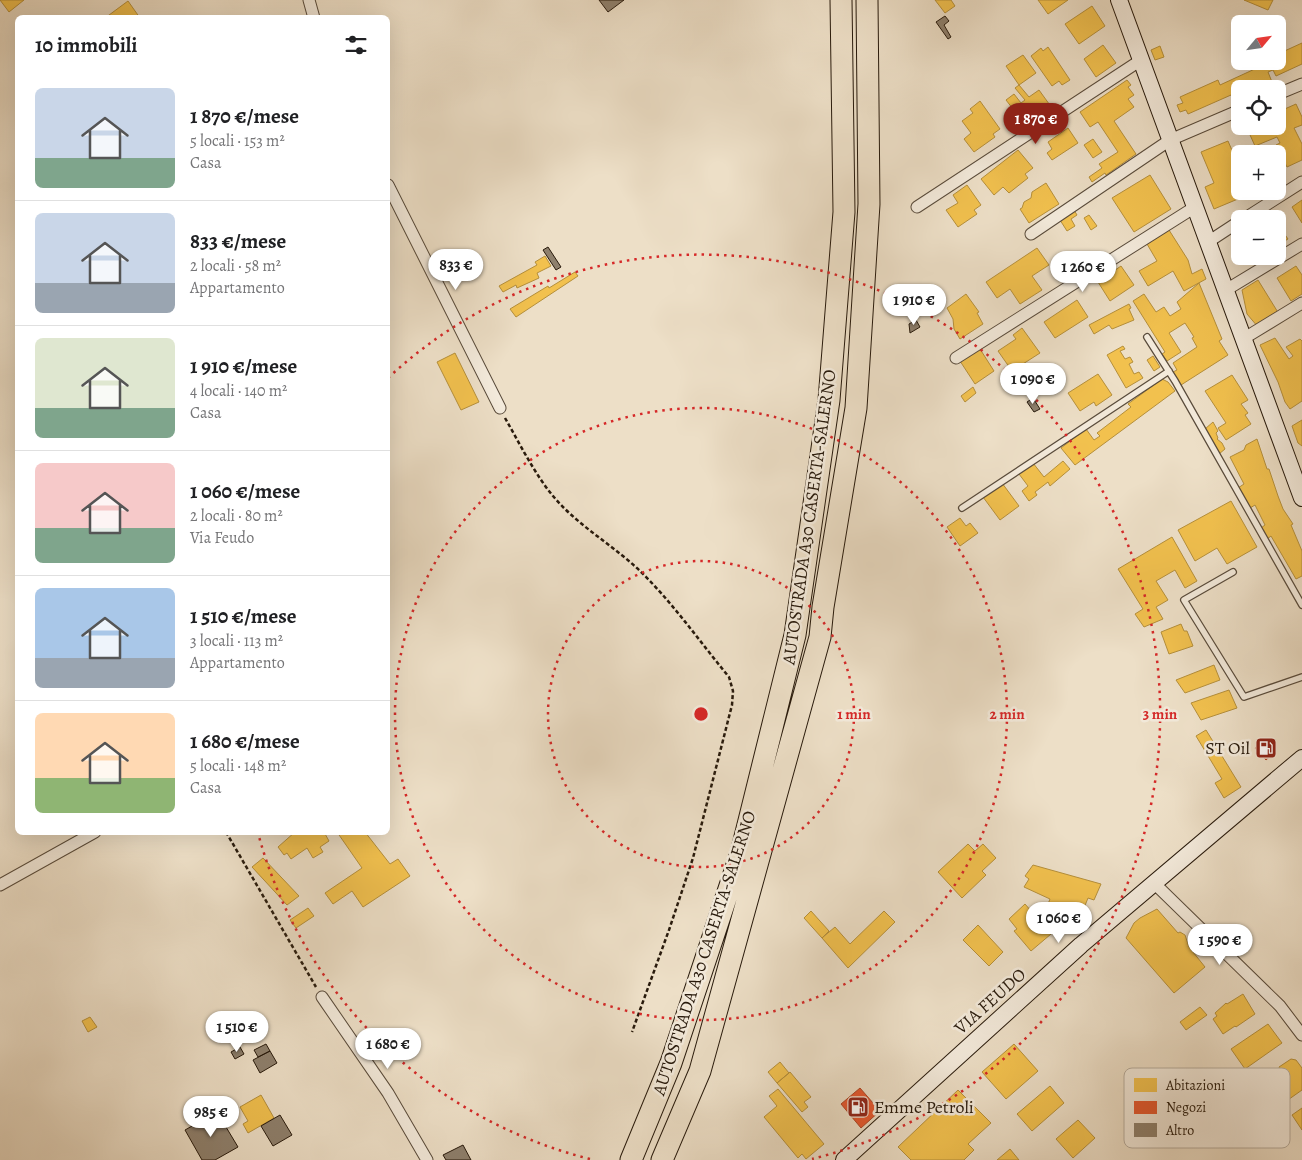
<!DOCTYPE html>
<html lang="it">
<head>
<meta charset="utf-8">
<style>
	body { margin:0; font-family:Alegreya,serif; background:#f6f6f6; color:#202124; height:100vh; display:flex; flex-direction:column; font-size:19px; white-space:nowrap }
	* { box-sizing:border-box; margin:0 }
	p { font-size:16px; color:#757577 }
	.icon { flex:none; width:28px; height:28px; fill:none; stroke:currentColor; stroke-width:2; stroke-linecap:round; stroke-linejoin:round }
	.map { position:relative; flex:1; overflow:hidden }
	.sheet { position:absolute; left:15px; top:15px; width:375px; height:820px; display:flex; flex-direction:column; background:#fff; border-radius:8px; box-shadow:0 5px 20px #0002 }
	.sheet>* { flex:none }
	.needle { width:32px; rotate:61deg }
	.buttons { position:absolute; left:1231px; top:15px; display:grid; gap:10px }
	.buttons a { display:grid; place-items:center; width:55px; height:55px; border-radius:8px; background:#fff; box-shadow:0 5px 20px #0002; font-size:25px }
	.price { position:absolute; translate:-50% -42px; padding:0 11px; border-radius:18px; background:#fff; color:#222; font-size:16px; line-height:32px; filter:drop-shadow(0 1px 2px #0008) }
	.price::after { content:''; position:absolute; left:50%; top:30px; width:15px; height:11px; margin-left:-8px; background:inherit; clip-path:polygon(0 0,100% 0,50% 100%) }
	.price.on { background:#8f2418; color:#fff }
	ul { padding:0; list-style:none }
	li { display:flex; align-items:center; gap:15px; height:125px; padding:0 20px }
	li+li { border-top:1px solid #e0e0e0 }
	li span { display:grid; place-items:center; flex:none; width:140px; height:100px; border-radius:8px; color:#555 }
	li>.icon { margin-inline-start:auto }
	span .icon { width:60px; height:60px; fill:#fffc; stroke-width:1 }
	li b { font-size:21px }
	h2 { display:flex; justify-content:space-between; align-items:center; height:60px; padding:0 20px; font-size:21px }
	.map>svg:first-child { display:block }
</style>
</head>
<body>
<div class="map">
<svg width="1302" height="1160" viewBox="0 0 1302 1160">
	<rect width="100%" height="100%" fill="#eddfc7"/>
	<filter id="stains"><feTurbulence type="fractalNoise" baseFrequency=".004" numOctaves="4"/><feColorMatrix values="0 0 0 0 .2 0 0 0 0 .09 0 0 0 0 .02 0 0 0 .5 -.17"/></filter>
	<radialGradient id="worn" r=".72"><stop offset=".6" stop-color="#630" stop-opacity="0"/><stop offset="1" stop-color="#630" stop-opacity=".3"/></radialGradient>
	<path fill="#f2c14e" stroke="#b58f3a" d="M0,0H24L9,12Z
		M935,0H951L955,6L945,13Z
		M1038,0H1068L1048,14Z
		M1244,0H1273L1268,10Z
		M128,1L140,18H105Z
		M1092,6L1105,26L1079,44L1065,24Z
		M1302,43V64L1276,76L1273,70L1268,72L1272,82L1257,89H1240V97L1233,100L1231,95L1188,114L1186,110L1180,112L1177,105L1183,103L1180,97L1218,80L1220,85L1270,62L1269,61H1278V54Z
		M1103,45L1116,63L1096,77L1084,59Z
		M1160,46L1164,57L1155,60L1151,50Z
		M1048,47L1070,80L1062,85L1059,81L1052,86L1031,56L1041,48L1043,51Z
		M1023,55L1036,73L1019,85L1006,66Z
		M1127,80L1131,85L1128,87L1134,95L1128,99L1134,107L1114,121L1136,154L1106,175L1105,173L1092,182L1089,177L1102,168L1099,164L1118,152L1098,122L1090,127L1080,112Z
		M1019,85L1029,97L1039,90L1052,108L1027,127L1006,100L1014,94L1021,103L1025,100L1015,88Z
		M980,101L1000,129L993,134L995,137L974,152L964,139L971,133L962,121L973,113L970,109Z
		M1296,104L1302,117V125L1294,128L1302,144V160L1287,167L1276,145L1280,143L1277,137L1255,146L1246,126H1278V112Z
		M1068,128L1078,143L1052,160L1047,153L1052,149L1048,142Z
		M1093,139L1102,152L1093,158L1084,145Z
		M1228,141L1240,169V191H1257L1214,209L1205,187L1214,183L1201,152Z
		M1018,150L1033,168L1025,174L1028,178L1009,193L1003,187L994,195L981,179Z
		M1150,175L1171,209L1134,232L1112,198Z
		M1046,183L1059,204L1029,223L1020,209L1022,208L1024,202L1031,198L1032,192Z
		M967,185L981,205L974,210L977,214L958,227L946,210L958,203L953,195Z
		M1302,200V223L1292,207Z
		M1074,210L1077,215L1071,219L1075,226L1067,231L1060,220Z
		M1089,215L1097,226L1091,230L1084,218Z
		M1281,229L1288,239L1278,245V231Z
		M1169,230L1188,260L1192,274L1202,269L1206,279L1184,291L1173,271L1148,286L1139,271L1157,261L1147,244Z
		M1037,248L1049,265L1032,276L1042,290L1020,304L1010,289L997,298L986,282Z
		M545,256L551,266L537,273L539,278L517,288L516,285L503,292L499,286L537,265L535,262Z
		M1252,256H1272L1257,265Z
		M1121,266L1134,285L1110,301L1098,282Z
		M1296,266L1302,275V294L1291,301L1277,278Z
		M575,272L578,276L516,317L510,309L548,286L549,288Z
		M1258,280L1279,314L1258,327L1247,314L1242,290Z
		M1199,283L1222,339L1219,341L1228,355L1181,385L1173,372L1177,370L1173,363L1197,347L1192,338L1194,337L1185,323L1169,333L1181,352L1167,361L1162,354L1165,352L1133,301L1144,294L1156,312L1164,307L1170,316L1181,309L1177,302Z
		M966,294L979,312L977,313L983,324L960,339L954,329L953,319L947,308Z
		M1077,300L1088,317L1055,338L1044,322Z
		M1129,304L1131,308L1129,309L1134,320L1112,329L1109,325L1094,334L1089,325Z
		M1022,328L1040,353L1012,371L998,351L1016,339L1013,335Z
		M1275,338L1289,359L1293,356L1286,347L1300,339L1302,341V401L1290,409L1285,402L1278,382L1260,345Z
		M1123,346L1125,349L1120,351L1125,359L1130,357L1133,362L1129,364L1134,374L1139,372L1143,378L1126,388L1107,355Z
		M980,349L994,371L975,384L960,361Z
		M455,353L479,402L461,410L437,362Z
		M1153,356L1160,367L1154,371L1147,360Z
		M1098,374L1112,395L1096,406L1094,402L1080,411L1068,393Z
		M1232,375L1248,400L1241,404L1248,413L1245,415L1251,424L1226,440L1218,428L1226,423L1205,391Z
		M1162,379L1168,382L1175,391L1075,465L1061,448L1086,429L1094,440L1100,436L1097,433L1131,407L1128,404Z
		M973,387L976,393L965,402L961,396Z
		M1302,420V446L1298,443L1292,426Z
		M1213,422L1218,431L1216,433L1218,438L1217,439L1222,443L1225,449L1219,454L1205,429Z
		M1257,439L1267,469H1269L1278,496L1283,509L1293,524L1291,525L1302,551V576L1296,579L1271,536L1267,539L1261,528L1265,525L1255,505L1250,508L1238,488L1244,484L1230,457L1244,450L1246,445Z
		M1063,461L1070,469L1050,486L1048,482L1035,492L1037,495L1029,501L1022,491L1028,486L1019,474L1033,463L1044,477Z
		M1002,483L1019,506L1000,520L983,497Z
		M1231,501L1257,547L1227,564L1217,548L1195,561L1178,530Z
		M960,518L966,526L970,523L978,533L960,546L947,527Z
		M1172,537L1197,581L1185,588L1175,570L1156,581L1168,600L1156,607L1163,619L1144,627L1135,614L1143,609L1118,569Z
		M1181,624L1184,631H1187L1193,646L1169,654L1161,632Z
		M1214,665L1220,680L1185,693L1176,680Z
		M1229,690L1237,708L1201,720L1191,703Z
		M1206,730L1241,787L1224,798L1215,783L1222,779L1196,736Z
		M295,832H324L329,841L320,847L323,852L313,858L307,848L291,859L287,853L284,855L278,847Z
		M337,832H365L390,864L398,859L410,876L363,907L352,891L333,904L325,893L362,868Z
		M968,844L975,851L983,844L996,858L982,871L986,875L962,898L938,872Z
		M263,858L299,896L287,905L252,867Z
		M1033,865L1101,884L1094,900L1088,898L1084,908L1082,907L1078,915L1048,904L1050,899L1024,887L1029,879L1025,876Z
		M1025,904L1051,934L1031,951L1014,931L1017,929L1009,919Z
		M308,908L314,916L296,928L290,920Z
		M1157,909L1178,933L1180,932L1185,935L1189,947L1205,967L1174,993L1126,938L1134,923L1140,918Z
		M811,911L829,931L822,938L804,918Z
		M884,911L895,922L848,968L822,938L835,927L850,944Z
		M978,925L1003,952L989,966L963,940Z
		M1243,994L1255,1014L1236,1027L1235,1026L1223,1034L1213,1019L1217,1016L1215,1013L1226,1003L1227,1004Z
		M1200,1007L1207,1015L1186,1030L1180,1022Z
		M90,1017L97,1027L88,1032L82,1021Z
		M1268,1024L1282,1043L1245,1069L1231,1049Z
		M1014,1044L1038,1071L1006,1099L982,1072Z
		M1291,1059L1296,1060L1302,1068V1090L1285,1102L1269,1080L1281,1072L1279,1067Z
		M780,1062L789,1073L777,1083L768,1072Z
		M790,1072L811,1097L804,1102L808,1107L802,1112L777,1083Z
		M1050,1086L1064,1103L1032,1131L1017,1114Z
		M778,1089L824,1144L806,1159L802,1154L798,1158L764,1117L777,1106L769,1096Z
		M958,1090L991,1123L968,1144L974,1150L964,1160H911L898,1147Z
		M261,1095L274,1118L248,1133L243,1124L248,1121L240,1107Z
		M1302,1108V1130L1292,1115Z
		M1078,1120L1095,1138L1073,1158L1056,1139Z
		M1010,1149L1019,1160H997Z"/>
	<path fill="#e4572e" stroke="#ac4524" d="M1264,740L1275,752L1266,760L1255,748Z
		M860,1088L880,1111L861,1128L841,1104Z"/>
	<path fill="#8e806d" stroke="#281a0c" d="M599,0H624L608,12Z
		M945,16L949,21L944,25L951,37L948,39L936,22Z
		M548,247L561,267L556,270L543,250Z
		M916,320L920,327L910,333L909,324Z
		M1033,398L1040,409L1034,412L1027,402Z
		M266,1044L270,1051L258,1057L254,1050Z
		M240,1047L244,1054L235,1059L231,1052Z
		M270,1051L277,1063L260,1073L253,1060Z
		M217,1112L238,1147L215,1160H202L185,1130Z
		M280,1115L292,1135L273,1146L261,1126Z
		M463,1145L471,1160H446L443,1155Z"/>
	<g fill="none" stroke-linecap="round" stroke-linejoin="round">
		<g stroke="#594b3b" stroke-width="8">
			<path id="lane" d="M1147,337L1175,381L1302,605
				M962,508L1169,371
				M1233,572L1184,600L1244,697L1302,677"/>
		</g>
		<g stroke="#594b3b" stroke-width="13">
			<path id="street" d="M309,0L314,18
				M1278,94L1302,84
				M388,185L500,408
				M917,207L1141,60
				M1244,219L1302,182
				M1031,234L1170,140L1240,110
				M1208,242L1240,221
				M1226,290L1302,244
				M1243,339L1302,303
				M956,358L1195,207
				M1154,883L1280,1006L1302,1035
				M0,885L95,832
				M322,997L388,1093L427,1160"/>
		</g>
		<g stroke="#281a0c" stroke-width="18">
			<path id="secondary" d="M1119,0L1302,498
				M844,1160L1081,945L1302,758"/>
		</g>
		<g stroke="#281a0c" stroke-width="23">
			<path id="highway" d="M631,1160L671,1063L741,853L795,635L829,400L844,212L841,0
				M662,1160L700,1071L820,637L823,607L856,408L869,204L867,0"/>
		</g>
		<path stroke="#281a0c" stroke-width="2.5" stroke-dasharray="4 2.5" stroke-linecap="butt" d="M505,418C520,444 534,473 553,496C578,526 613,545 640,571C673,603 700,642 729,677L733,691L732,705L693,858L669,930L632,1032
			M226,832L316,987"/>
		<use href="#lane" stroke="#f3eadb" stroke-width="5.5"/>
		<use href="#street" stroke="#f3eadb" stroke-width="11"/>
		<use href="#secondary" stroke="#f3eadb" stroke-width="16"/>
		<use href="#highway" stroke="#eddfc7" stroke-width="21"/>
	</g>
	<g fill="none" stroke="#d62828" stroke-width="2.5" stroke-dasharray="2.5 5">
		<circle cx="701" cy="714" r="153"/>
		<circle cx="701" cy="714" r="306"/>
		<path d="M590 1159A459 459 0 0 1 258 833M388 378A459 459 0 1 1 812 1159"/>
	</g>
	<defs>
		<g id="fuel-square" transform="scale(1.125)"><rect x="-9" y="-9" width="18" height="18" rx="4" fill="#8f2418" stroke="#f3eadb"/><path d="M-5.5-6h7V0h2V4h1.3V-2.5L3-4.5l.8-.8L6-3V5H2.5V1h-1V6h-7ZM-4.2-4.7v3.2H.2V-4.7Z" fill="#fff"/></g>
	</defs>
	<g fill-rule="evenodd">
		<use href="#fuel-square" x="1266" y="748"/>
		<use href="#fuel-square" x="858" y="1107"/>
	</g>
	<g text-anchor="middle" stroke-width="5" stroke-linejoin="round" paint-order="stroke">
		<g font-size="18" fill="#281a0c" stroke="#f3eadb">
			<text transform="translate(809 517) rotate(-82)" y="6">AUTOSTRADA A30 CASERTA-SALERNO</text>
			<text transform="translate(704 953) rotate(-72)" y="6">AUTOSTRADA A30 CASERTA-SALERNO</text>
			<text transform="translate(990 1001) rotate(-42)" y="6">VIA FEUDO</text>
		</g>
		<g font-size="18" fill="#281a0c" stroke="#f3eadb" text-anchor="end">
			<text x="1250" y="754">ST Oil</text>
			<text x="874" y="1113" text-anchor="start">Emme Petroli</text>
		</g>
	</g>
	<rect x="1124" y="1068" width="166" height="80" rx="8" fill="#f3eadb" stroke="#b6ac9d" stroke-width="1"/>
	<rect x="1134" y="1078" width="23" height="14" fill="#f2c14e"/>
	<rect x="1134" y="1101" width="23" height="13" fill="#e4572e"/>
	<rect x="1134" y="1123" width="23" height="14" fill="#8e806d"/>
	<g font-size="14" fill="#281a0c">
		<text x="1166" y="1090">Abitazioni</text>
		<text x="1166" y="1112">Negozi</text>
		<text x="1166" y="1135">Altro</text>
	</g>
	<circle cx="701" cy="714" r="8" fill="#d62828" stroke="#f3eadb" stroke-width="2.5"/>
	<g font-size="15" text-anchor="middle" font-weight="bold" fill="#d62828" stroke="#f3eadb" stroke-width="5" stroke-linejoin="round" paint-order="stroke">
		<text x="854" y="719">1 min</text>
		<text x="1007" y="719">2 min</text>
		<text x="1160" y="719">3 min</text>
	</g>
	<rect width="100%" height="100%" filter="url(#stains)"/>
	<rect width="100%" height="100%" fill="url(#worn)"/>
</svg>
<div class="buttons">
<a><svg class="needle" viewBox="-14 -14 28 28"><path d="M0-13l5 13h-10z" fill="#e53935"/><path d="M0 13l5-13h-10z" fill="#757577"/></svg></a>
<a><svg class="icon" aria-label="locate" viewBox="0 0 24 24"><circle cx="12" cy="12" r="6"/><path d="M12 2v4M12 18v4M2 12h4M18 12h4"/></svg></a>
<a>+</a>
<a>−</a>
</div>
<b class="price on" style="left:1036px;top:145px">1 870 €</b>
<b class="price" style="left:456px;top:291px">833 €</b>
<b class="price" style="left:1083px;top:293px">1 260 €</b>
<b class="price" style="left:914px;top:326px">1 910 €</b>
<b class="price" style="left:1033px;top:405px">1 090 €</b>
<b class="price" style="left:1059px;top:944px">1 060 €</b>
<b class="price" style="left:1220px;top:966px">1 590 €</b>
<b class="price" style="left:237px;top:1053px">1 510 €</b>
<b class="price" style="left:388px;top:1070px">1 680 €</b>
<b class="price" style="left:211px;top:1138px">985 €</b>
<section class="sheet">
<h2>10 immobili<svg class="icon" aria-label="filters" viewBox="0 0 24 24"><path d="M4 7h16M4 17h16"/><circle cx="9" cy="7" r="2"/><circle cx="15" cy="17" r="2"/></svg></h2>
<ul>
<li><span style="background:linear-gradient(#c9d6e8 70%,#7fa58c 0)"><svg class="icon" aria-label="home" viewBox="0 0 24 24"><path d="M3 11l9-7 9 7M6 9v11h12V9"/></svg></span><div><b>1 870 €/mese</b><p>5 locali · 153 m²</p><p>Casa</p></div></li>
<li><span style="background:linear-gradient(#c9d6e8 70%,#9aa5b1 0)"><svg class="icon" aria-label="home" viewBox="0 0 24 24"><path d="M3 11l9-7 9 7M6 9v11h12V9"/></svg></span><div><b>833 €/mese</b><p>2 locali · 58 m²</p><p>Appartamento</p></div></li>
<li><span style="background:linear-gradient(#dfe7d0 70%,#7fa58c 0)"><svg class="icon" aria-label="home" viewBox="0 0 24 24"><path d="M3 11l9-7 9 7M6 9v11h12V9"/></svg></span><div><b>1 910 €/mese</b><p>4 locali · 140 m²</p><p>Casa</p></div></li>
<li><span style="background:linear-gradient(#f6c9c9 65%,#7fa58c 0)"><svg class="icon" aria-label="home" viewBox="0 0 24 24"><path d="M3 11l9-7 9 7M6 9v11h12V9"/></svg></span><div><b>1 060 €/mese</b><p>2 locali · 80 m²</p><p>Via Feudo</p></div></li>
<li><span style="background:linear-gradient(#a9c7e8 70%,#9aa5b1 0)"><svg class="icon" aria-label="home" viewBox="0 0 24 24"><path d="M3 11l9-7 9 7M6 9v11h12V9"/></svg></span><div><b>1 510 €/mese</b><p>3 locali · 113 m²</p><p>Appartamento</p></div></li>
<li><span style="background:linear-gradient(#ffd9b3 65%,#8fb573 0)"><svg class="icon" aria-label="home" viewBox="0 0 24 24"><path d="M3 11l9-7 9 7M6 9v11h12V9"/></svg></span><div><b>1 680 €/mese</b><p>5 locali · 148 m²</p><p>Casa</p></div></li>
</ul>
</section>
</div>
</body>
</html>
